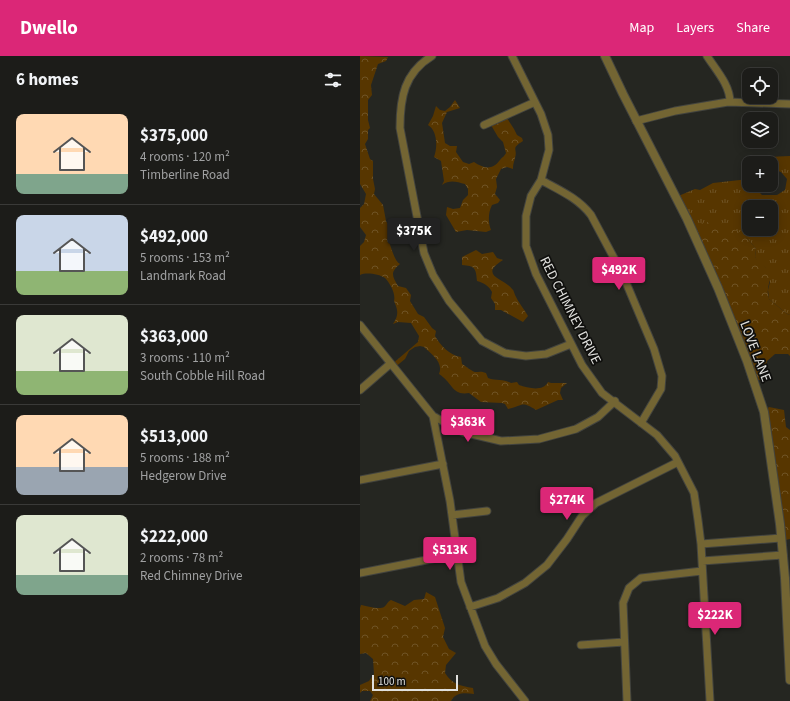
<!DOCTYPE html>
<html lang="en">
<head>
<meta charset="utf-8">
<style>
	body { margin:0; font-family:"Source Sans 3",sans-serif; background:#252522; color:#f1f3f6; height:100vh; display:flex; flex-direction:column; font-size:15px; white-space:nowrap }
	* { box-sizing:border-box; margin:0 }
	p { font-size:13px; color:#a0a1a2 }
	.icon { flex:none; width:22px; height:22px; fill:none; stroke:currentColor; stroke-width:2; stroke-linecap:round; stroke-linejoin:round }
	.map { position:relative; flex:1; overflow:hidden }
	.side { display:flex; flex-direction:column; background:#1c1c19; width:360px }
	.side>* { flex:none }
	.controls { position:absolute; left:382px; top:12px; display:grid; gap:8px }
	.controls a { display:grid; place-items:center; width:36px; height:36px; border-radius:8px; background:#1c1c19; box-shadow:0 2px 10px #0003,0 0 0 1px #3a3a38; font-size:20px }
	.scale { position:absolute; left:12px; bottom:10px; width:86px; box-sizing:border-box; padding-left:4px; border:2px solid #e0e0dd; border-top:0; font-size:11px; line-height:14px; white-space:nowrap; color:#e0e0dd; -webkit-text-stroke:3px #0f0f0d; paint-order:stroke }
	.price { position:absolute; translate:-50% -34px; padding:0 9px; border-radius:4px; background:#db2777; color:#fff; font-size:13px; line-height:26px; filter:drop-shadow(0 1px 2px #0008) }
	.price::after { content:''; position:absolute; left:50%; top:24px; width:12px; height:9px; margin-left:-6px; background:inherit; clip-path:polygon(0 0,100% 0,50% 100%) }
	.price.current { background:#222; color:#fff }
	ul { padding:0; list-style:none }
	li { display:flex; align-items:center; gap:12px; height:100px; padding:0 16px }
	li+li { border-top:1px solid #3a3a38 }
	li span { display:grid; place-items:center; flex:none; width:112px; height:80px; border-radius:8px; color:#555 }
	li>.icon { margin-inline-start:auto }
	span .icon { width:48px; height:48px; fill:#fffc; stroke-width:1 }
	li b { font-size:17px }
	h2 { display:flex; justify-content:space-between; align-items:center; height:48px; padding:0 16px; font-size:17px }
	header { display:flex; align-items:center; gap:24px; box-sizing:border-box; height:56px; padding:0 20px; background:#db2777; color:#fff }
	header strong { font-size:19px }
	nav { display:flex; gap:22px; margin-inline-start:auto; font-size:14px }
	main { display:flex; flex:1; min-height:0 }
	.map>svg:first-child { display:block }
</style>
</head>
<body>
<header>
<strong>Dwello</strong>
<nav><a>Map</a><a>Layers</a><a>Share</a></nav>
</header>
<main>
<section class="side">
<h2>6 homes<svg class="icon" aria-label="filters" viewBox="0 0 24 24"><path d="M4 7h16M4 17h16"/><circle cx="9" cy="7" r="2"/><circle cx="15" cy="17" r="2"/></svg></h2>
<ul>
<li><span style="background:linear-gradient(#ffd9b3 75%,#7fa58c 0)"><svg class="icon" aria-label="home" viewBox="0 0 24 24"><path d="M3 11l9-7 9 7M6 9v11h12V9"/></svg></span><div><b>$375,000</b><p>4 rooms · 120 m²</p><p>Timberline Road</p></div></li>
<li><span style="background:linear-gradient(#c9d6e8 70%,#8fb573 0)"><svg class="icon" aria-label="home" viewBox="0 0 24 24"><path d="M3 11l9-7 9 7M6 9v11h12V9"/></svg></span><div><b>$492,000</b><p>5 rooms · 153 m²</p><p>Landmark Road</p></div></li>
<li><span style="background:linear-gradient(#dfe7d0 70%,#8fb573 0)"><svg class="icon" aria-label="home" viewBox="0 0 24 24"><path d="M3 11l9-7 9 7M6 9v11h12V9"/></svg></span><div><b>$363,000</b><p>3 rooms · 110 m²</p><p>South Cobble Hill Road</p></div></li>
<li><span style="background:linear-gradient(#ffd9b3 65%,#9aa5b1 0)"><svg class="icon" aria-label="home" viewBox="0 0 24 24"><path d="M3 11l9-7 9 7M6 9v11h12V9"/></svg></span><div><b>$513,000</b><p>5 rooms · 188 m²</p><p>Hedgerow Drive</p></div></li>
<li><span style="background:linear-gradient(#dfe7d0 75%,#7fa58c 0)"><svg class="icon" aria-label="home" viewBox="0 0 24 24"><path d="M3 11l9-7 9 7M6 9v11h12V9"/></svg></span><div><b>$222,000</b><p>2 rooms · 78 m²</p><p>Red Chimney Drive</p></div></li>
</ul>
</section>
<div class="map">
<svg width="430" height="645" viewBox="0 0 430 645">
	<defs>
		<pattern id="grass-tufts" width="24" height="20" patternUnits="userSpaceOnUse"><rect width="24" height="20" fill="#573600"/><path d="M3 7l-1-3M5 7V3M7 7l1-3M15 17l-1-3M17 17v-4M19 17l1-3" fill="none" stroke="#6f5325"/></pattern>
		<pattern id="forest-crowns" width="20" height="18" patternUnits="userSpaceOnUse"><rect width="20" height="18" fill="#573600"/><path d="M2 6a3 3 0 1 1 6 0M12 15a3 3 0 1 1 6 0" fill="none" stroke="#6f5325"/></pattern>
	</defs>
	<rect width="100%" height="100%" fill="#252621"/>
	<path fill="url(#grass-tufts)" fill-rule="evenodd" d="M430,100V259L427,258L409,243L408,234L410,226L406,212L398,206L395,201L396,193L384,178L334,169L316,141L335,133L340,134L353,127L389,123V129H396L398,135L402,139H417L425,134L427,123L421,116L412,113L411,107L409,106L408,101ZM389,151H411V173H389Z"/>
	<path fill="url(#forest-crowns)" d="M0,0L28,1L26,5L18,8L11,29L12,39L8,44V64L10,72L8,74V83L5,88L10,103L13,105V123L15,133L14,138L23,149L26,165L32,175L28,183C31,190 34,205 40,208C30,216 32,220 38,230L46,232L51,239L50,245L58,258L64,261L72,272L76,275L75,280C81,290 89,299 101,301L102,308C106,310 111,315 115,316C119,316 121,315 126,317L128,322C136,325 144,323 151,327L157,326L159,329C168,332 183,336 188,326L191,327H207L201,332L200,337L203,344H198L176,354C161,344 163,350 148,353L145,348L142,347L121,346L109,337C92,340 93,327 79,318C84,306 71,298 64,291L60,290L55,291L49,295L45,303L34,312L31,309L58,286L59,280L51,267L38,266L33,268C39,259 38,254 34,245C36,238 30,227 25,222C19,218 6,216 0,219V190L4,186L6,179L0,171V152L4,148L6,138L0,128Z
		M95,44L100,52L87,56L82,67L85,87L90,90H97L96,96L103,106L109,108L114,106C123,112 132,115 140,104C142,101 144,101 146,97L143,86L138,81L131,69L145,59L154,73L157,79L162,82L163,85C150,93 158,92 155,102C154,106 153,108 153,113L147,111L141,113L136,123L137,131L135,138L140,144L138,147L132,149C128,157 128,166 131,174L126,176L107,174L96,176L86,159L87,151L93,153L100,152L103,144L108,139V133L105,128C97,126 90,123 82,129L84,125L81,105L74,101C78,91 77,74 68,69L73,60L76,50L80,54L85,55L90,51Z
		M353,165L360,167L384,178L396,193L395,201C399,207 408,211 410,218C411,224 408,228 408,234C407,237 409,240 409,243L427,258L430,259V300L428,298H415L407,305L404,323L393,325L334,169Z
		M116,194L122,198L133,196L137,202L143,204C117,220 146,223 152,233C154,234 154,237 155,239C158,246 164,253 168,260L163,266L141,254H135V248L131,242L132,236C129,230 124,227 117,225C116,212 115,210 102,209V201Z
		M409,351L424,354L426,371L430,374V483L421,485L404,356Z
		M66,536L75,541L85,572L83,581L89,593L96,597L86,609L85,617C92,628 100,630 113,632L114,638C105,637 96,636 91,645H10L13,639L10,635H2L0,637V629L9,625L14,618L13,603L6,597L0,598V552L1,549C6,550 20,554 24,551C27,549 27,546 31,544L45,550L54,544L64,543Z"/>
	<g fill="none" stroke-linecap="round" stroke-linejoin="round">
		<g stroke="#43443f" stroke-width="9">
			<path id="minor" d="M72,0C44,17 40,42 40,72L64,197L73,219L89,245L122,285L145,297L166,300L186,298L211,288
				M152,0L181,58L188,79L189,94L181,124L171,140L166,160V190L176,218L222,309L242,337L297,379L315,400L334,437L338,464L341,488L350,645
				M347,0C356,14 370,29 370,46
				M276,65L315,55L368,46L430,48
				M124,69L175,46
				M181,124C199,134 218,142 231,159L262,217L294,293L302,320L301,333L281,367
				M0,269L73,360L103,376L141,385L179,383L216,373L238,361L255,345
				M0,334L30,308
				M73,360L90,445L101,526L125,590L136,608L165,645
				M0,424L83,408
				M92,459L127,455
				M341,488L421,482
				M342,505L423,499
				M0,517L97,498
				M110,551L138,542L165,527L187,509L207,483L222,460L236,447L318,406
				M221,589L264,586
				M267,645L263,547L269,532L281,522L342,515"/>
		</g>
		<g stroke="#43443f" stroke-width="10">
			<path id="tertiary" d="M245,0L263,38L327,163L358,232L387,305L404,356L420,468L425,522L430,624"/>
		</g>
		<use href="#minor" stroke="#736533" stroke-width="7"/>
		<use href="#tertiary" stroke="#736533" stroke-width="8"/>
	</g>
	<g text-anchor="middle" stroke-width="3.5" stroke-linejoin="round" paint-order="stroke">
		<g font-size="14" fill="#e0e0dd" stroke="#0f0f0d">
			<text transform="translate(211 254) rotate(63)" y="5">RED CHIMNEY DRIVE</text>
			<text transform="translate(396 295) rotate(69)" y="5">LOVE LANE</text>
		</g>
	</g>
</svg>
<div class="controls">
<a><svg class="icon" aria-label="locate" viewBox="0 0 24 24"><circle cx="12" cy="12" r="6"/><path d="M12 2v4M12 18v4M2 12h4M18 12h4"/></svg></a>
<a><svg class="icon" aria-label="layers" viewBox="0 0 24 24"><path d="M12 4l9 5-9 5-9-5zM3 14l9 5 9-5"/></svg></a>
<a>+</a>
<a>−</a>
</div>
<div class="scale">100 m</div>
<b class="price current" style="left:54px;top:196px">$375K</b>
<b class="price" style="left:259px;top:235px">$492K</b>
<b class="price" style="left:108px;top:387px">$363K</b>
<b class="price" style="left:207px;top:465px">$274K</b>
<b class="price" style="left:90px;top:515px">$513K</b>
<b class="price" style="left:355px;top:580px">$222K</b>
</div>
</main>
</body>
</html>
